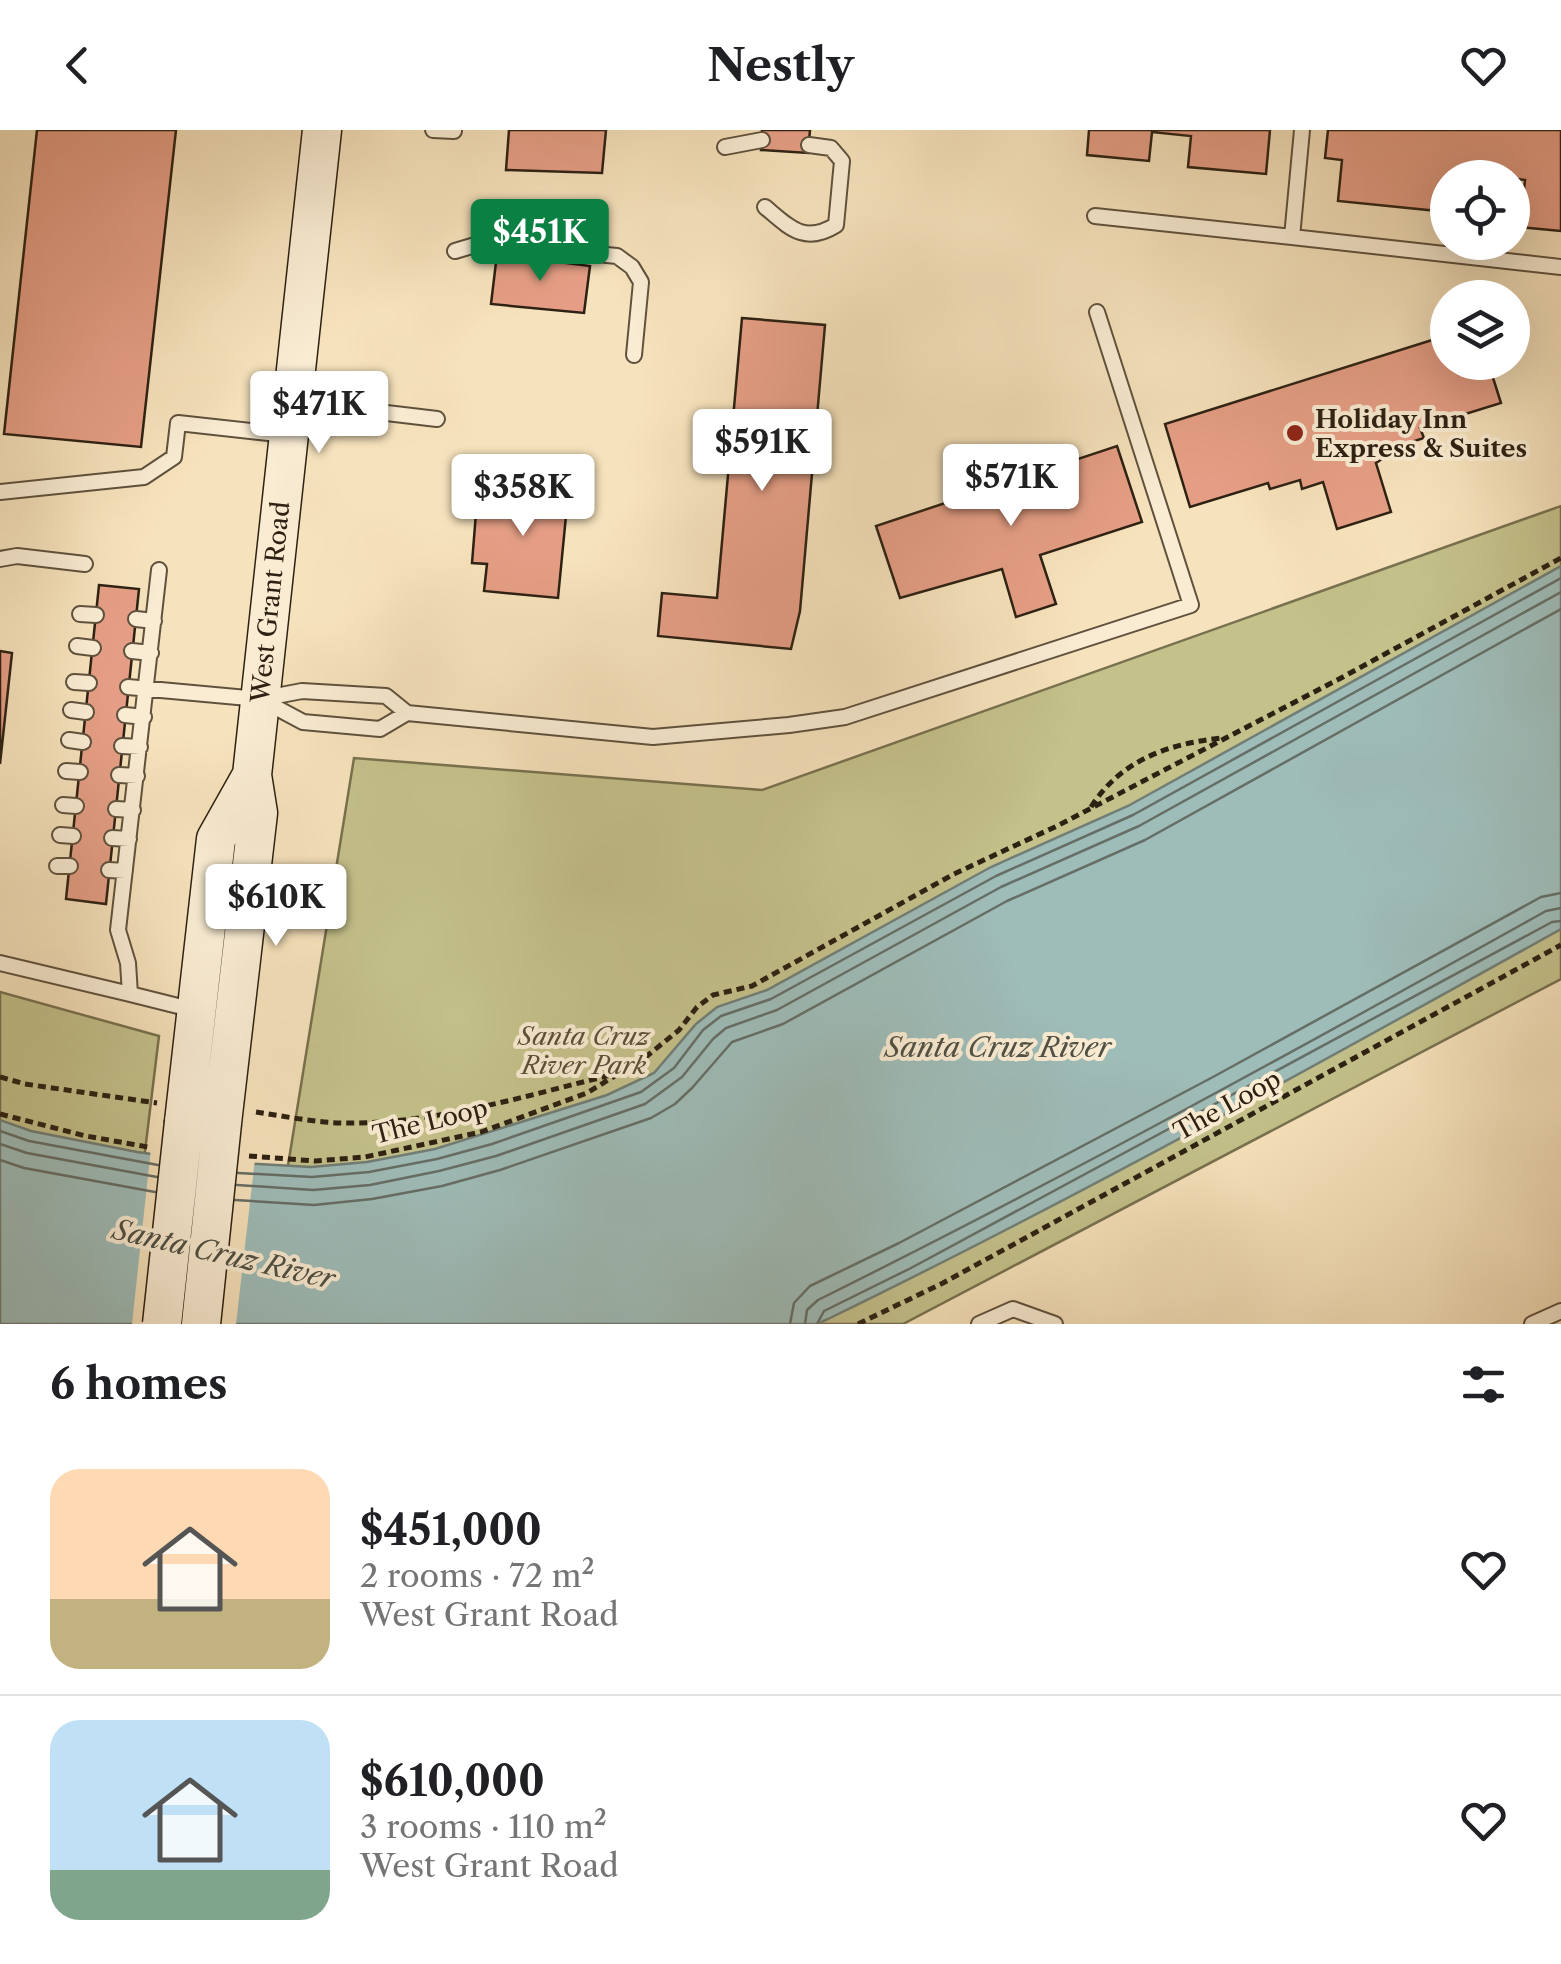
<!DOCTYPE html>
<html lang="en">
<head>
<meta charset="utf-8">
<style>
	body { margin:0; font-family:"Libre Caslon Text",serif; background:#f6f6f6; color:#202124; height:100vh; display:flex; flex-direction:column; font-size:38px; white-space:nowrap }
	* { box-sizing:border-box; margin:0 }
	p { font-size:32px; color:#757577 }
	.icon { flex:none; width:55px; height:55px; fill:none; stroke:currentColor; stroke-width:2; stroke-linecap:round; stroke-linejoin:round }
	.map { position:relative; height:1194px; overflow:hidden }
	.details { display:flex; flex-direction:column; background:#fff; flex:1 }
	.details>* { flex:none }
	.controls { position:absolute; left:1430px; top:30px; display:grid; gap:20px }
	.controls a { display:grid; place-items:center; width:100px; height:100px; border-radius:50%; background:#fff; box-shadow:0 10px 40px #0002; font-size:50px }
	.price { position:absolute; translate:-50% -85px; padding:0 22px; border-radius:10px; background:#fff; color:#222; font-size:32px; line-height:65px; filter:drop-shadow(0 2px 5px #0008) }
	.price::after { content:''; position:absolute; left:50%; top:60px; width:30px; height:22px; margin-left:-15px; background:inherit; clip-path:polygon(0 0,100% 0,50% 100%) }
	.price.current { background:#0b8043; color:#fff }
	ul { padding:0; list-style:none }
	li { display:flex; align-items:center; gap:30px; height:250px; padding:0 50px }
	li+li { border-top:2px solid #e0e0e0 }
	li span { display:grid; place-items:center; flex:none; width:280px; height:200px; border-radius:30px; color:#555 }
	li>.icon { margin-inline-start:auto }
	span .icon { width:120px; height:120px; fill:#fffc; stroke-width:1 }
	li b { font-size:42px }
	h2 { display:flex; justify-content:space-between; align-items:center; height:120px; padding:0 50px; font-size:42px }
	header { display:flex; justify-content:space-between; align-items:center; height:130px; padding:0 50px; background:#fff; font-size:45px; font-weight:700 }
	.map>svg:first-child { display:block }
</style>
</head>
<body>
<header><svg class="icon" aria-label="back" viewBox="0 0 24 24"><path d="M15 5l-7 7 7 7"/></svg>Nestly<svg class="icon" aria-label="heart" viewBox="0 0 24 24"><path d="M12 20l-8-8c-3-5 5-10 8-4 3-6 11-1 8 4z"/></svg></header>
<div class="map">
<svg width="1561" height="1194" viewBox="0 0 1561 1194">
	<rect width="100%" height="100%" fill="#f6e2bc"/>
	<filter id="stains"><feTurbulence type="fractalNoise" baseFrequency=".002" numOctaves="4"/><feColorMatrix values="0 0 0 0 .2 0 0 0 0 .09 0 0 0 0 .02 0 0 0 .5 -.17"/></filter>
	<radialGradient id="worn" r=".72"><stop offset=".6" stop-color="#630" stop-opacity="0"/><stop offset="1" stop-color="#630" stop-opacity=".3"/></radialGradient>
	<path fill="#c4c18b" stroke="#78714f" stroke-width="2.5" d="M1561,376V849L903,1194H267L285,1054L354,628L762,660Z
		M0,862L159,906L124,1194H0Z"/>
	<path fill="#9ebcb8" stroke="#717e76" stroke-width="2.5" d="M1561,436V799C1320,933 1077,1068 828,1189L817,1194H0V990L31,1001L137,1022L204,1031L311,1037L367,1032L435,1019L607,965L654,943L696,894L717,877L767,860L991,737L1128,676Z"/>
	<path fill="#f6e2bc" d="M151,1018L255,1029L236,1194H132Z"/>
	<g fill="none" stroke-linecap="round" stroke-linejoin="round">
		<path stroke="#666e66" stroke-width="2.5" d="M0,1001L29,1011L158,1035
			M0,1014L27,1023L157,1047
			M0,1030L24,1038L155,1062
			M238,1043L312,1047L369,1042L437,1029L492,1014L641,962L674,938L703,900L721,886L771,869L996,746L1133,685L1561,448
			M237,1055L313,1060L370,1055L439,1041L496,1026L645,974L682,947L713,909L726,898L777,880L1001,757L1139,696L1561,462
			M235,1070L314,1075L372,1069L442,1056L500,1040L651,988L675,974L692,958L732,912L783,894L1007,771L1145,710L1561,479
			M790,1194L794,1173L810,1156L899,1113L1213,947L1541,767L1561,763
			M805,1194L807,1180L818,1170C1064,1048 1306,915 1546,781L1561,778
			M817,1194L824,1181L911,1138L1552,792L1561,791"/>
	</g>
	<path fill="#e59e85" stroke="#2d2113" stroke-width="2.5" d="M37,0H176L141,317L4,304Z
		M509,0H606L602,43L506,40Z
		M762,0H810L808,23L761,20Z
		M1089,0H1270L1266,44L1188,37L1191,6L1152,2L1149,31L1087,25Z
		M1328,0H1561V101L1520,97L1525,50L1512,48H1448V82L1338,71L1342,30L1325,28Z
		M497,124L590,136L584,183L491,174Z
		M742,188L825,195L800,481L791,519L658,506L662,463L717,468Z
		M1448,205V232H1488L1501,273L1420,298L1424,308L1380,322L1382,329L1376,333L1391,382L1337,399L1323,352L1302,359L1300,350L1270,359L1268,353L1190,377L1165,294Z
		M1117,316L1142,392L1040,425L1056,474L1016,487L1002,439L900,468L876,396Z
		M498,349L569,355L558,468L484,461L487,434L472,433L476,383L494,385Z
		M99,455L139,459L106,774L66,769Z
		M0,521L12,523L0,634Z"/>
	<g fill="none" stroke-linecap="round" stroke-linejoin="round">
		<g stroke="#5f513d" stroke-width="18">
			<path id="service" d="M433,0L454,1
				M1302,0L1292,107L1561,137
				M725,17L762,10
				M765,77C789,97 804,115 836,95L842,31L831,18L809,15
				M1095,86L1292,107
				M455,121L482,113L617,126L632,137L641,152L634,225
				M294,272L437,289
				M0,362L144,347L174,327L178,293L287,305
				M0,429L17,426L85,434
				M159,440L118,800L128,833L130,864L194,880
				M80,484L96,485
				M136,489L154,491
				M77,516L93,518
				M132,521L151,523
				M74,552L89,553
				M128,557L259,569
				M71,580L86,582
				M407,583L380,599L303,592L260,569L302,561L386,566L407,583L653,607L789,595L845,587L1191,475L1097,182
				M125,585L144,587
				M69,610L83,612
				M122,616L140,617
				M66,641L80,642
				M119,645L137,646
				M63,675L76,676
				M116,679L133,680
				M60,705L73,706
				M112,708L129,709
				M57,736H70
				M109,740L125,741
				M0,833L130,864
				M979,1194L1013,1179L1055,1194
				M1532,1194L1561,1181"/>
		</g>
		<g stroke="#2d2113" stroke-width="41">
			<path id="secondary" d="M184,992L216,709L252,645
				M222,993L258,683L252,645L322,0"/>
		</g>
		<path stroke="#2d2113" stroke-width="5" stroke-dasharray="8 5" stroke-linecap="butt" d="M1091,677C1121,630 1168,614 1221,608
			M0,947L25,954L157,973
			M256,982C283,986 312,992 340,993C434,995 528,965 619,943
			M0,984L86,1006L148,1017
			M249,1026L315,1031L365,1027L481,1002L587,963L647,926L679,900L697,877L713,865L752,856L954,744L1057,696L1341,548L1561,428
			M858,1194L943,1153L1561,815"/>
		<use href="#service" stroke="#f9ecd3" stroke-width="14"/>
		<use href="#secondary" stroke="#f9ecd3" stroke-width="38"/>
		<g stroke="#2d2113" stroke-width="41" stroke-linecap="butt">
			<path id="secondary-bridge" d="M162,1194L184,992
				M201,1194L222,993"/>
		</g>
		<use href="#secondary-bridge" stroke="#f9ecd3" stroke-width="38"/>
	</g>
	<circle fill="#8f2418" stroke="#f9ecd3" stroke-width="4" cx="1295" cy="303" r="10"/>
	<g text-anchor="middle" stroke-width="8" stroke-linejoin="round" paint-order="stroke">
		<g font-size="25" font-weight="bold" fill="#2d2113" stroke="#f9ecd3" text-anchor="start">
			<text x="1315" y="298">Holiday Inn<tspan x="1315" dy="29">Express &amp; Suites</tspan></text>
		</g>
		<g font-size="25" fill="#2d2113" stroke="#f9ecd3">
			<text transform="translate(270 472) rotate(-84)" y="9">West Grant Road</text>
			<text transform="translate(1227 975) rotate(-29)" y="9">The Loop</text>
			<text transform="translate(430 991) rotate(-14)" y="9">The Loop</text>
		</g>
		<g font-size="25" font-style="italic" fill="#5a5137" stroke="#f9ecd3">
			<text x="584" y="915">Santa Cruz<tspan x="584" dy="29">River Park</tspan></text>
		</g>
		<g font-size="28" font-style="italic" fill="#4f5045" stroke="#f9ecd3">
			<text x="998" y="927">Santa Cruz River</text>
			<text transform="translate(224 1124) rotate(13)" y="10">Santa Cruz River</text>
		</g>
	</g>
	<rect width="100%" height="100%" filter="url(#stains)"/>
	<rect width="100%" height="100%" fill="url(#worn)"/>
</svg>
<div class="controls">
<a><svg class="icon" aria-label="locate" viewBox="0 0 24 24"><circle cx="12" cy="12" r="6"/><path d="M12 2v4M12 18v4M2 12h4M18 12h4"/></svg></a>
<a><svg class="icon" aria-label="layers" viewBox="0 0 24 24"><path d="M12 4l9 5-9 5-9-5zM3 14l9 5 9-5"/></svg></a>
</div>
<b class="price current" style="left:540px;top:154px">$451K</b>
<b class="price" style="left:319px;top:326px">$471K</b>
<b class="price" style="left:762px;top:364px">$591K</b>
<b class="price" style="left:1011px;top:399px">$571K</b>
<b class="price" style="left:523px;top:409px">$358K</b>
<b class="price" style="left:276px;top:819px">$610K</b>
</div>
<section class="details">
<h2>6 homes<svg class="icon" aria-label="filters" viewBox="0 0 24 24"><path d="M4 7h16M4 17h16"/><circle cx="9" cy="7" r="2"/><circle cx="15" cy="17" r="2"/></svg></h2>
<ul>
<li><span style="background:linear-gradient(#ffd9b3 65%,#c2b280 0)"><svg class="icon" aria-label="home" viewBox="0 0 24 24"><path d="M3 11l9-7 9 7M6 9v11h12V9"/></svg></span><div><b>$451,000</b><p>2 rooms · 72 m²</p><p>West Grant Road</p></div><svg class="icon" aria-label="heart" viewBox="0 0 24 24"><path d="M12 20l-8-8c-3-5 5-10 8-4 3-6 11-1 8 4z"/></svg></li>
<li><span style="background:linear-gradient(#bfe0f5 75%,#7fa58c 0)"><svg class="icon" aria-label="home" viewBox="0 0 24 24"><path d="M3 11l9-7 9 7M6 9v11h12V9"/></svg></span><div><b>$610,000</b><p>3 rooms · 110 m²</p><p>West Grant Road</p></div><svg class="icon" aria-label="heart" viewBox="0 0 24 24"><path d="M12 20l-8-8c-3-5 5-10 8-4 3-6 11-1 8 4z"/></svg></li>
</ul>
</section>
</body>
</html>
